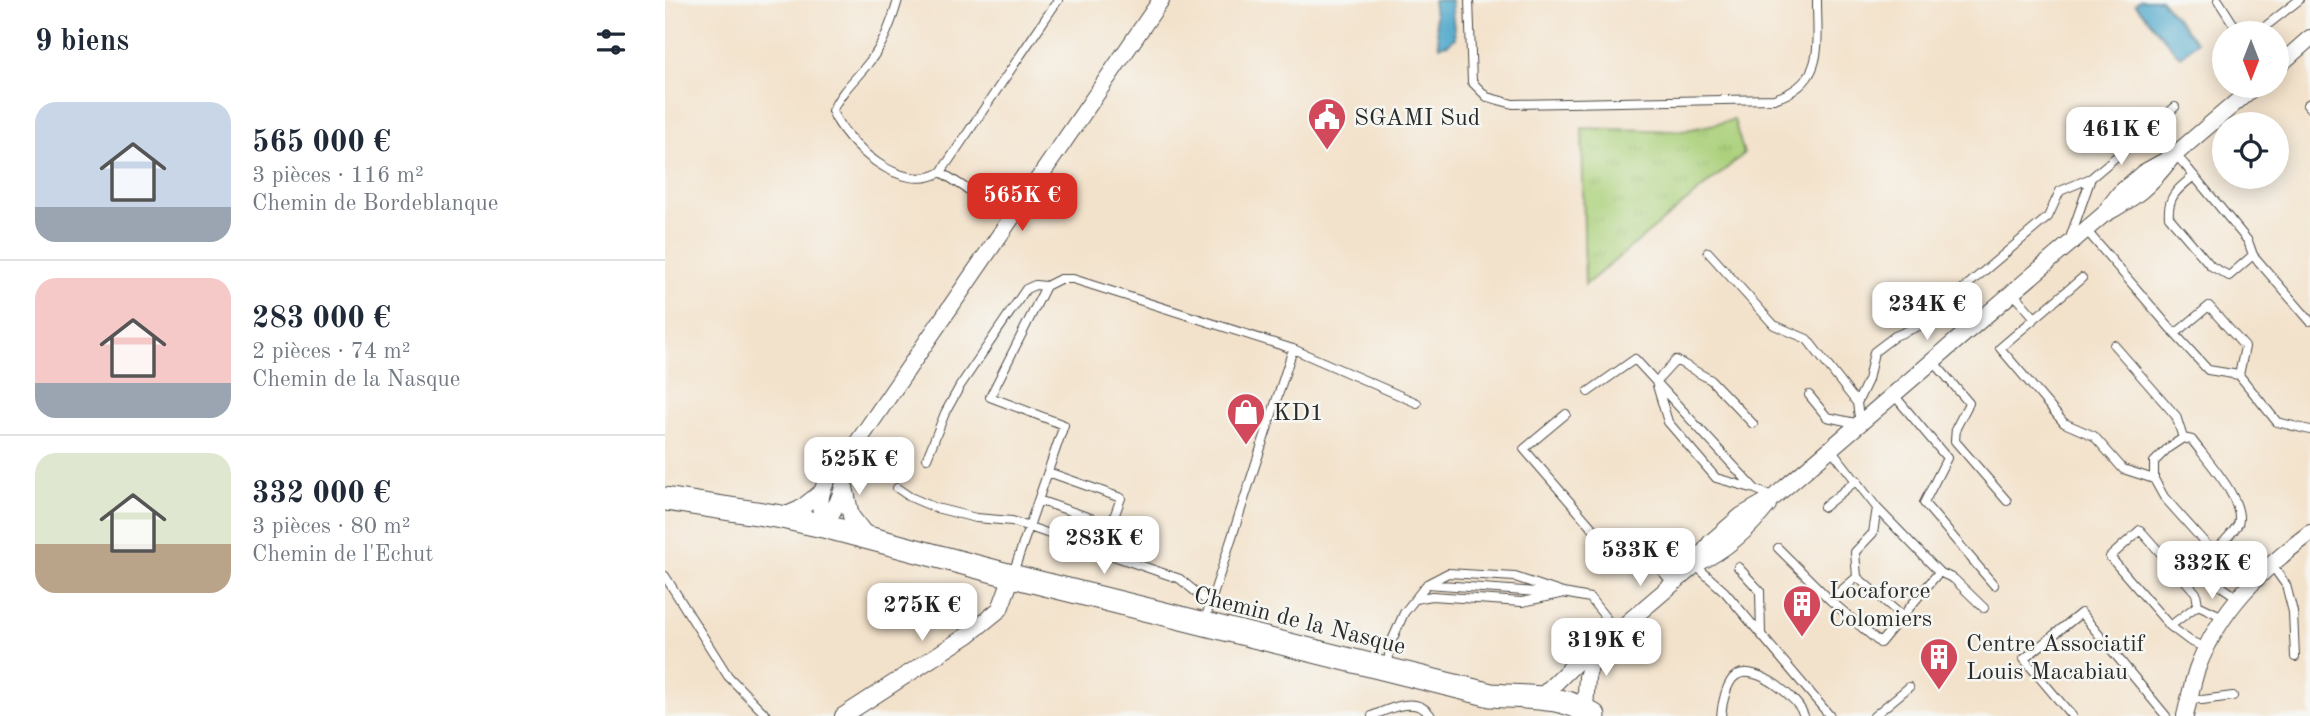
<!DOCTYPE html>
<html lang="fr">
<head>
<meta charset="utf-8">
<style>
	body { margin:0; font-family:"Old Standard TT",serif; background:#f6f6f7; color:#1f2937; height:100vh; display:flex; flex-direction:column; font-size:26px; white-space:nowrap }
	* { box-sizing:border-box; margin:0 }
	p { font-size:23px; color:#747a83 }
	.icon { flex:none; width:38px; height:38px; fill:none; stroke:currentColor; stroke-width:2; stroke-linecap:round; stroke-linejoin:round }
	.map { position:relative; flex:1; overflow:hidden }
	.drawer { display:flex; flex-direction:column; background:#fff; width:665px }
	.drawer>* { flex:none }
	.needle { width:46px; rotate:180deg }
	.buttons { position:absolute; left:1547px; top:21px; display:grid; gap:14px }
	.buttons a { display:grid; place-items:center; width:77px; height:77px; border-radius:50%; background:#fff; box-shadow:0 4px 18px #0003; font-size:35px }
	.price { position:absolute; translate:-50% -60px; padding:0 16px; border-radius:14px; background:#fff; color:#222; font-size:23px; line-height:46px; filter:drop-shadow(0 2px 4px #0008) }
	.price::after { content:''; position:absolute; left:50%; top:42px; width:21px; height:16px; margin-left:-10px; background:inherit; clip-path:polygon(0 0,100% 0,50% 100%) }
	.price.active { background:#d93025; color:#fff }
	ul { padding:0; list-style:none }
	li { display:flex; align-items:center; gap:21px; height:175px; padding:0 35px }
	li+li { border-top:2px solid #e0e1e3 }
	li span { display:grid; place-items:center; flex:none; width:196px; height:140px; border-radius:21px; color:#555 }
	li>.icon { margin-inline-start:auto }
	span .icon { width:84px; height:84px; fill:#fffc; stroke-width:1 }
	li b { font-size:30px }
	h2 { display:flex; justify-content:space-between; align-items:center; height:84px; padding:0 35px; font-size:30px }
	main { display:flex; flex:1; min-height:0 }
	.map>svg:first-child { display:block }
</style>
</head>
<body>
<main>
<section class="drawer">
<h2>9 biens<svg class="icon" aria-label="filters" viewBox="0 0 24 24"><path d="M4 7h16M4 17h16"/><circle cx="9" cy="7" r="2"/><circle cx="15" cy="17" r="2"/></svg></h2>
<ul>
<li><span style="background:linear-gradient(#c9d6e8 75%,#9aa5b1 0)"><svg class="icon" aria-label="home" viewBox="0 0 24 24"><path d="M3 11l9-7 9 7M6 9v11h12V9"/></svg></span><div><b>565 000 €</b><p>3 pièces · 116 m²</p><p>Chemin de Bordeblanque</p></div></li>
<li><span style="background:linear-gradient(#f6c9c9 75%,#9aa5b1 0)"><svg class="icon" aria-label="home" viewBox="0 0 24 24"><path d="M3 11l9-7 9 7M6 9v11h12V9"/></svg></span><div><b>283 000 €</b><p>2 pièces · 74 m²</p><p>Chemin de la Nasque</p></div></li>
<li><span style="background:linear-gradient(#dfe7d0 65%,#b9a48a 0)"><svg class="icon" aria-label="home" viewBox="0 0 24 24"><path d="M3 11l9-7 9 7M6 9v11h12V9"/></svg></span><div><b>332 000 €</b><p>3 pièces · 80 m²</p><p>Chemin de l'Echut</p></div></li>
</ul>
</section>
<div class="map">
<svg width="1645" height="716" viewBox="0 0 1645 716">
	<defs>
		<pattern id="grass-tufts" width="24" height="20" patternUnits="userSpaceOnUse" patternTransform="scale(1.75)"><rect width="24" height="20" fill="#aad079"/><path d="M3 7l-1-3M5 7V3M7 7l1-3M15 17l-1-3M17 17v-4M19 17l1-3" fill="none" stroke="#92b369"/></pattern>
	</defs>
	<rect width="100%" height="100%" fill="#f6f6f2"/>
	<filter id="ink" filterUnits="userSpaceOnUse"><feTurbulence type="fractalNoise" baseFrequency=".0143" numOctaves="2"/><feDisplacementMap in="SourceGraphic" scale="14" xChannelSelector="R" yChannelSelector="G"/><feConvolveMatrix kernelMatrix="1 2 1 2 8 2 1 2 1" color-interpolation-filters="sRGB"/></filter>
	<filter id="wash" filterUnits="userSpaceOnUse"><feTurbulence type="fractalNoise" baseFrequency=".00686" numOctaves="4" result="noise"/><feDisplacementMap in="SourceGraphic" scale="28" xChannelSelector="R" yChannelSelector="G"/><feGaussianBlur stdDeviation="1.57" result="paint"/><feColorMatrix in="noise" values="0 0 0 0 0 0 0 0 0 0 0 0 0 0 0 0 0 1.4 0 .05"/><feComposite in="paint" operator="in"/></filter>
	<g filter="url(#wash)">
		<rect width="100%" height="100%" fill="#f3e2cb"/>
		<path fill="url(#grass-tufts)" stroke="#6a7e52" stroke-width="2" d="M1069,120L1079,154L920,285L917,128L1017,131Z"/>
		<path fill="#4da7cb" stroke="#3c697b" stroke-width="2" d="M768,0H786L790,38L783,44L774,46Z
			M1475,0H1496L1532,42L1515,57L1470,4Z"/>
	</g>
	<g filter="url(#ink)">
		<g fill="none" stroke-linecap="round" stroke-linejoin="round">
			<g stroke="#494643" stroke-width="10">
				<path id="lane" d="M233,0C227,21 219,44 205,61C192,78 176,91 167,111C182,145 237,195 276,172L393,0
					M804,0L807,82L822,97L848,104L1109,99C1161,83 1152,45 1152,0
					M1553,0L1574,33
					M1592,33L1634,0
					M1645,103L1642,105L1645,108
					M1510,154L1520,165L1583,241L1588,255L1564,276L1546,266L1504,217C1502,196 1514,188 1529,176
					M276,172L345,217
					M1421,230L1510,334
					M1405,238L1426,178
					M1043,252L1109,325L1142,339L1192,403L1195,424L1162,417L1144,395
					M1588,255L1645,321
					M1417,278L1335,348L1399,423L1429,436L1458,469L1489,479
					M1348,293L1370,318
					M1449,345L1511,416L1518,438
					M628,349L752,403
					M1268,361L1304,403L1291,428L1290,441L1342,501
					M1574,375L1580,347L1544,306L1510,334L1543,370L1574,375L1612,422L1645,430
					M923,392L970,359L1090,489L1107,496
					M1229,395L1282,458L1259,503L1329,585
					M1192,403L1203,380L1209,352L1230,336L1254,326L1383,217L1395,191L1426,178L1510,107
					M901,414L859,449L943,546L995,569L1008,584
					M1088,424L1046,380L1011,360L991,382L1003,422L1051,478L1090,489
					M262,458L280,413L295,386L361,289L370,285L381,286
					M232,488L245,497L271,508L311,518L347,521L515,579L544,603
					M373,500L446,525L456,498L383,472
					M1159,507L1192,480
					M1113,548L1165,600L1192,577L1190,552L1208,533L1212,508L1166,449
					M1549,553L1499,497L1489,479V462L1503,448L1518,438L1527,440C1540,458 1581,501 1573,524C1570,531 1554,546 1549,553L1557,587L1572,597
					M1606,564L1621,585L1628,612L1630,657
					M1030,565L1060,592L1165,716
					M1073,567L1095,591L1096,634
					M1274,572L1289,579L1319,608
					M348,573L399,425L325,397L381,286L395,279H408L628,349L539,623
					M0,576L63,676L102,716
					M1192,577L1237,616
					M762,584L885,593
					M750,599L767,596L857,602L895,594
					M1165,600L1215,643L1274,572L1212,508
					M1505,626L1445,557L1475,530L1531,593L1533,605
					M1541,648L1525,641L1505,626L1533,605L1558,617
					M723,666L725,645L739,613L762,584L783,573L850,577L898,593L925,598L952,632
					M1525,696L1537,700L1568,696
					M707,716C725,708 752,695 766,716
					M1056,716C1057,705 1061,681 1072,675C1091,664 1134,698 1139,716
					M1209,716L1244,687
					M1407,716L1359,659L1416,613L1501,716"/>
			</g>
			<g stroke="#494643" stroke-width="18">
				<path id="street" d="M1612,67L1645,38
					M1441,211L1455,193L1478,173L1507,157L1590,86
					M180,487L186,516L203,538
					M117,517L135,509L154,494
					M158,526C148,487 166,473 190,446L496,0
					M158,526C167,514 176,498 179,483C181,473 182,465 186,454
					M1033,563C1062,549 1083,530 1103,505
					M876,697L931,643
					M920,710L922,677L927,661L943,639L1030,565L1046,542L1076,516L1109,497L1438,215C1471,197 1484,187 1507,157
					M178,716L303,635L335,609L347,576
					M1520,716C1524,700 1527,684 1532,669C1555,608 1595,571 1645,533"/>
			</g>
			<g stroke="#494643" stroke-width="25">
				<path id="secondary" d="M0,499L117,517L158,526L347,576L826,695C862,698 898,694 929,716"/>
			</g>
			<use href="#lane" stroke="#fff" stroke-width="8"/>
			<use href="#street" stroke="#fff" stroke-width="16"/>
			<use href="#secondary" stroke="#fff" stroke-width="23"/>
		</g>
	</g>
	<defs>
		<g id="civic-pin" transform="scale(2.0125)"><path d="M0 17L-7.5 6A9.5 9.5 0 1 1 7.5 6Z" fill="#d1495b" stroke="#f6f6f2"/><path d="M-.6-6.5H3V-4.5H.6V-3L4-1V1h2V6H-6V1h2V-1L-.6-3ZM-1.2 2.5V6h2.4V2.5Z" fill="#fff"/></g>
		<g id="shop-pin" transform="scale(2.0125)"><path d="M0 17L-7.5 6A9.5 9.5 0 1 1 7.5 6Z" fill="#d1495b" stroke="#f6f6f2"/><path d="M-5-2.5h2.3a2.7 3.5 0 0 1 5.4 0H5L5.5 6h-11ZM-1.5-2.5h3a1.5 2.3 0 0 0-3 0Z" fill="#fff"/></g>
		<g id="building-pin" transform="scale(2.0125)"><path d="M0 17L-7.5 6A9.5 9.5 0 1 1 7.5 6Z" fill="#d1495b" stroke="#f6f6f2"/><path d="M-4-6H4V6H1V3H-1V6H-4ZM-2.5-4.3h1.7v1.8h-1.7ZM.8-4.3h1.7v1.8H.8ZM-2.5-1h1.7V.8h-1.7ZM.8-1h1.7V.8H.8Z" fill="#fff"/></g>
	</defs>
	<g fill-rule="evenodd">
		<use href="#civic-pin" x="662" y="117"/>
		<use href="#shop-pin" x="581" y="412"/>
		<use href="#building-pin" x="1137" y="604"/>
		<use href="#building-pin" x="1274" y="657"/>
	</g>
	<g text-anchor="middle" stroke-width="5" stroke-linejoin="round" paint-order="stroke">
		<g font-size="24" fill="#2b2b2b" stroke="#f6f6f2" text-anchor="start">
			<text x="689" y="125">SGAMI Sud</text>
			<text x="608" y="420">KD1</text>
			<text x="1164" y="598">Locaforce<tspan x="1164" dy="28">Colomiers</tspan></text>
			<text x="1301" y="651">Centre Associatif<tspan x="1301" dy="28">Louis Macabiau</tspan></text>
		</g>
		<g font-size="24" fill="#2b2b2b" stroke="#f6f6f2">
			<text transform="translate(635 620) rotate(14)" y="8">Chemin de la Nasque</text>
		</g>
	</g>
</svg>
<div class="buttons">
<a><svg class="needle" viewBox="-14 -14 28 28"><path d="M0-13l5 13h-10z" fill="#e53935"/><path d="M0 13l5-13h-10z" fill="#747a83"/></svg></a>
<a><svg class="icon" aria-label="locate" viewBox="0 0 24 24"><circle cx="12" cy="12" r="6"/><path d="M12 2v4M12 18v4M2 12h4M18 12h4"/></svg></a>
</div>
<b class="price" style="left:1456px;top:167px">461K €</b>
<b class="price active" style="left:357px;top:233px">565K €</b>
<b class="price" style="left:1262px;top:342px">234K €</b>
<b class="price" style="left:194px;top:497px">525K €</b>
<b class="price" style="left:439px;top:576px">283K €</b>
<b class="price" style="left:975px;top:588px">533K €</b>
<b class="price" style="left:1547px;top:601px">332K €</b>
<b class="price" style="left:257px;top:643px">275K €</b>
<b class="price" style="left:941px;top:678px">319K €</b>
</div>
</main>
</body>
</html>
